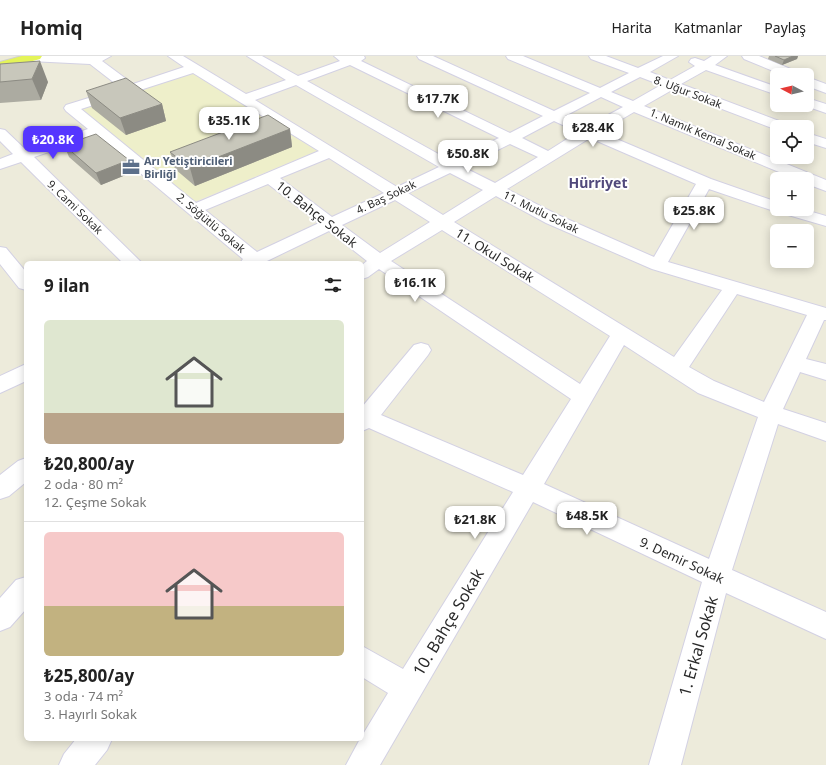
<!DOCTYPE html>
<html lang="tr">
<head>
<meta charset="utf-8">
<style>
	body { margin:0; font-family:"Noto Sans",sans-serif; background:#f2f2f2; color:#222; height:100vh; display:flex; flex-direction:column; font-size:15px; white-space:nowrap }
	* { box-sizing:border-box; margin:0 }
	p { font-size:13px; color:#767676 }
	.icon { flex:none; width:22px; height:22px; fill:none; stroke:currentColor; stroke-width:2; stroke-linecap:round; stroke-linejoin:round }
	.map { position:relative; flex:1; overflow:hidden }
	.sheet { position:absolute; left:24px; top:205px; width:340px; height:480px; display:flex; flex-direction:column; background:#fff; border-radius:6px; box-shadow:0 2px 10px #0003 }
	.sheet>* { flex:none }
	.needle { width:26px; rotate:277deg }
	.fabs { position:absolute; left:770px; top:12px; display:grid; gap:8px }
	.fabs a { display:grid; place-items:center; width:44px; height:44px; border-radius:6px; background:#fff; box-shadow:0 2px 10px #0003; font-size:20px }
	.price { position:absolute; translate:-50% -34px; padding:0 9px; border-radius:8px; background:#fff; color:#222; font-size:13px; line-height:26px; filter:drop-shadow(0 1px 2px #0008) }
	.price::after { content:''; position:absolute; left:50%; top:24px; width:12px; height:9px; margin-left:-6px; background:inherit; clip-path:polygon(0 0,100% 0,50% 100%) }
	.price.current { background:#5536ff; color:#fff }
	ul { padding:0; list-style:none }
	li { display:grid; align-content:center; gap:8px; height:212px; padding:0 20px }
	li+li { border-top:1px solid #e0e0e0 }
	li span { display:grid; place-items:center; height:124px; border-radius:6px; color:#555 }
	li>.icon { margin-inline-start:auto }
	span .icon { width:72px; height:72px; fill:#fffc; stroke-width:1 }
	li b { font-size:17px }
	h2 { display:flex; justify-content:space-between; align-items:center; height:48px; padding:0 20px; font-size:17px }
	header { display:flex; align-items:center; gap:24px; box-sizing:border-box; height:56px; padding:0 20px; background:#fff; border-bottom:1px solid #e0e0e0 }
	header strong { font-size:19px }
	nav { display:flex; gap:22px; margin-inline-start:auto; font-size:14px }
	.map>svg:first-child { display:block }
</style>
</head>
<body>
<header>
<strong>Homiq</strong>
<nav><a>Harita</a><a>Katmanlar</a><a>Paylaş</a></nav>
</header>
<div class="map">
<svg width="826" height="709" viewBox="0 0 826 709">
	<rect width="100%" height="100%" fill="#edebdb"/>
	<path fill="#eeefca" d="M195,17L317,95L194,146L81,53Z"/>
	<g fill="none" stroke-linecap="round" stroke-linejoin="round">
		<g stroke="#d3d1e3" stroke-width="2">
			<path id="minor" d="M25,0H111L102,5L133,28L184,11L168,0H183L246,38L286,24L247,0H262L298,20L340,5L334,0H364L365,2L361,5L510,77L543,60L419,3L417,0H433L554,55L590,37L508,3L506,0H523L600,32L629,17L591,3L589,0H606L638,12L663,0H678L650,16L670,24L695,10L689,6L691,3L695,2L704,5L712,0H727L715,9L777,31V39L706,14L681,28L787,68L789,71H777V74L672,34L644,50L826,124V135L807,128V123H796L634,56L600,76L711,123L777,146V153H802L826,160V170L771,154L709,133L668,206L826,252V264H824L806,303L826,308V324L800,316L783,353L826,367V385L778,368L732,514L826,556V583L726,537L681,709H649L702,526L533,446L380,709H346L360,683H362V680L388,637L362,621V590L403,613L513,436L369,372L362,375V351L414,289L421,287L428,289L431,294L428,299L381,359L523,419L571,343L379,213L368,221L362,223V209L367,205L329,175L267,205L268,207H240L243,203L96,80L34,101L142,207H123L21,106L0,113V103L13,98L0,85V73L5,74L26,94L88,73L66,55L64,52L66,49L121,32L90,8L30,5L26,4ZM350,9L499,82L451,105L307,25ZM193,17L319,95L196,147L81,53ZM640,21L661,29L633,45L611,36ZM296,29L439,111L397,131L255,44ZM601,41L623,51L588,70L565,60ZM554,65L578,76L548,95L522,82ZM590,82L696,128L654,201L558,159L507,133ZM510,88L538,101L495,127L463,111ZM329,102L384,137L332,161L280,122ZM450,117L483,134L443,159L408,137ZM268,128L319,167L257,196L205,154ZM496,140L546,167L652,213L722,234L674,301L454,166ZM395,144L430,166L380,197L342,169ZM442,174L610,280L580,328L391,205ZM737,238L807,259L764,346L714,325L689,311ZM624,289L698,337L758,361L709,503L544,428Z
				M742,0H759L798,16L800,19H783L744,3Z
				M807,21L826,28V37L807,30Z
				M807,42L826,48V57L803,49H807Z
				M807,77L826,83V92L807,86Z
				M0,191L6,192L26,216V234L19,232L0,208Z
				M26,308V325L0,337V320Z
				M26,402V426L9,440L0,443V419L18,405Z
				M26,521V553L10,571L0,575V542L16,524Z
				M76,683H112L107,694L95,709H59L64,698Z"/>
		</g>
		<g stroke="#d0d0d0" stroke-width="2">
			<path id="major" d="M22,0H42L40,3L0,14V6Z"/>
		</g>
		<use href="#minor" fill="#fff" fill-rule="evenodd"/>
		<use href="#major" fill="#e4f458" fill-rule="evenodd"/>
	</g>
	<path fill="#acaba1" d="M769,0H798L797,3L782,9L768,3Z
		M0,8L48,26L41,44L0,47Z
		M86,35L162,48L166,65L126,79L92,52Z
		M290,73L292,91L195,130L175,113L170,96Z
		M64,89L133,116L101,129L69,101Z"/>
	<path fill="#8c8b83" d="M793,0H798L797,3L782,9L784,4Z
		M40,5L48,26L41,44L32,23Z
		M162,48L166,65L126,79L120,62Z
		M290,73L292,91L195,130L190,112Z
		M129,104L133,116L101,129L96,117Z"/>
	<path fill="#c8c7bb" stroke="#8c8b83" d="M775,0H793L784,4Z
		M40,5L32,23L0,26V8Z
		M126,22L162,48L120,62L86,35Z
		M268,59L290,73L190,112L170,96Z
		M96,78L129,104L96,117L64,89Z"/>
	<defs>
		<g id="office-bare" transform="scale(1.38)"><path d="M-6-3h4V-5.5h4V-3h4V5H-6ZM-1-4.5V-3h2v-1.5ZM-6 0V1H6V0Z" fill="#5c6f8a" stroke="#fff" stroke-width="2.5" paint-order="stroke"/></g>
	</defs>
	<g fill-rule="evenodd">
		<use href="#office-bare" x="131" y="111"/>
	</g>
	<g text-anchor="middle" stroke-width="4" stroke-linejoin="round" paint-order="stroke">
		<g font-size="11" fill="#2a2a2a" stroke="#fff">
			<text transform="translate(688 36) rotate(21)" y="4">8. Uğur Sokak</text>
			<text transform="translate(703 78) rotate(23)" y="4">1. Namık Kemal Sokak</text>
			<text transform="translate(386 141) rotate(-25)" y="4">4. Baş Sokak</text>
			<text transform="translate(75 151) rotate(44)" y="4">9. Cami Sokak</text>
			<text transform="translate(541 156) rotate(26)" y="4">11. Mutlu Sokak</text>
			<text transform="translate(211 167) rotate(40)" y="4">2. Söğütlü Sokak</text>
		</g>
		<g font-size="11" font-weight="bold" fill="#4e5e75" stroke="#fff" text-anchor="start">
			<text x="144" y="109">Arı Yetiştiricileri<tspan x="144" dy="13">Birliği</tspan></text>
		</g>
		<g font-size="13" fill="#2a2a2a" stroke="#fff">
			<text transform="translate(317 158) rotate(38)" y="5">10. Bahçe Sokak</text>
			<text transform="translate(495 199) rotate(32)" y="5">11. Okul Sokak</text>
			<text transform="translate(682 504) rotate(25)" y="5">9. Demir Sokak</text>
		</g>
		<g font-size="14" font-weight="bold" fill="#51497c" stroke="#fff">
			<text x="598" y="132">Hürriyet</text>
		</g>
		<g font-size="16" fill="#2a2a2a" stroke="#fff">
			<text transform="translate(448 566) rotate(-59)" y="6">10. Bahçe Sokak</text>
			<text transform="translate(698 590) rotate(-74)" y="6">1. Erkal Sokak</text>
		</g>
	</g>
</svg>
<div class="fabs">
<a><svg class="needle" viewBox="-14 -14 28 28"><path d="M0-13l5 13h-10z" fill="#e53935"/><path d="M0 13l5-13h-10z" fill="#767676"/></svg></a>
<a><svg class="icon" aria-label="locate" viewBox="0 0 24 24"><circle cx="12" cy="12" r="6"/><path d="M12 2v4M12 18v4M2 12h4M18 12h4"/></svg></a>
<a>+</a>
<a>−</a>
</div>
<b class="price" style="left:438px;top:63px">₺17.7K</b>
<b class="price" style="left:229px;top:85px">₺35.1K</b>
<b class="price" style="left:593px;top:92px">₺28.4K</b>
<b class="price current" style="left:53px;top:104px">₺20.8K</b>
<b class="price" style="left:468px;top:118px">₺50.8K</b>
<b class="price" style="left:694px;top:175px">₺25.8K</b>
<b class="price" style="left:415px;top:247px">₺16.1K</b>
<b class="price" style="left:587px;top:480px">₺48.5K</b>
<b class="price" style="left:475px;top:484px">₺21.8K</b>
<section class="sheet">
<h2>9 ilan<svg class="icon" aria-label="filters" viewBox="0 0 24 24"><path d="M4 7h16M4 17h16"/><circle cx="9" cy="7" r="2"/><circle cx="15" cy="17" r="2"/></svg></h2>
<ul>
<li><span style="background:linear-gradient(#dfe7d0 75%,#b9a48a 0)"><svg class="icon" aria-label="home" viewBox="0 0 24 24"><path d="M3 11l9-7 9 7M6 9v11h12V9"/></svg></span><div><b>₺20,800/ay</b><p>2 oda · 80 m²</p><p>12. Çeşme Sokak</p></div></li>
<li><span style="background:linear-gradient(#f6c9c9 60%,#c2b280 0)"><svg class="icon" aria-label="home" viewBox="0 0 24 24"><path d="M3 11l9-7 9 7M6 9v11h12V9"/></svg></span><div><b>₺25,800/ay</b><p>3 oda · 74 m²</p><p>3. Hayırlı Sokak</p></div></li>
</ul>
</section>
</div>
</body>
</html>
